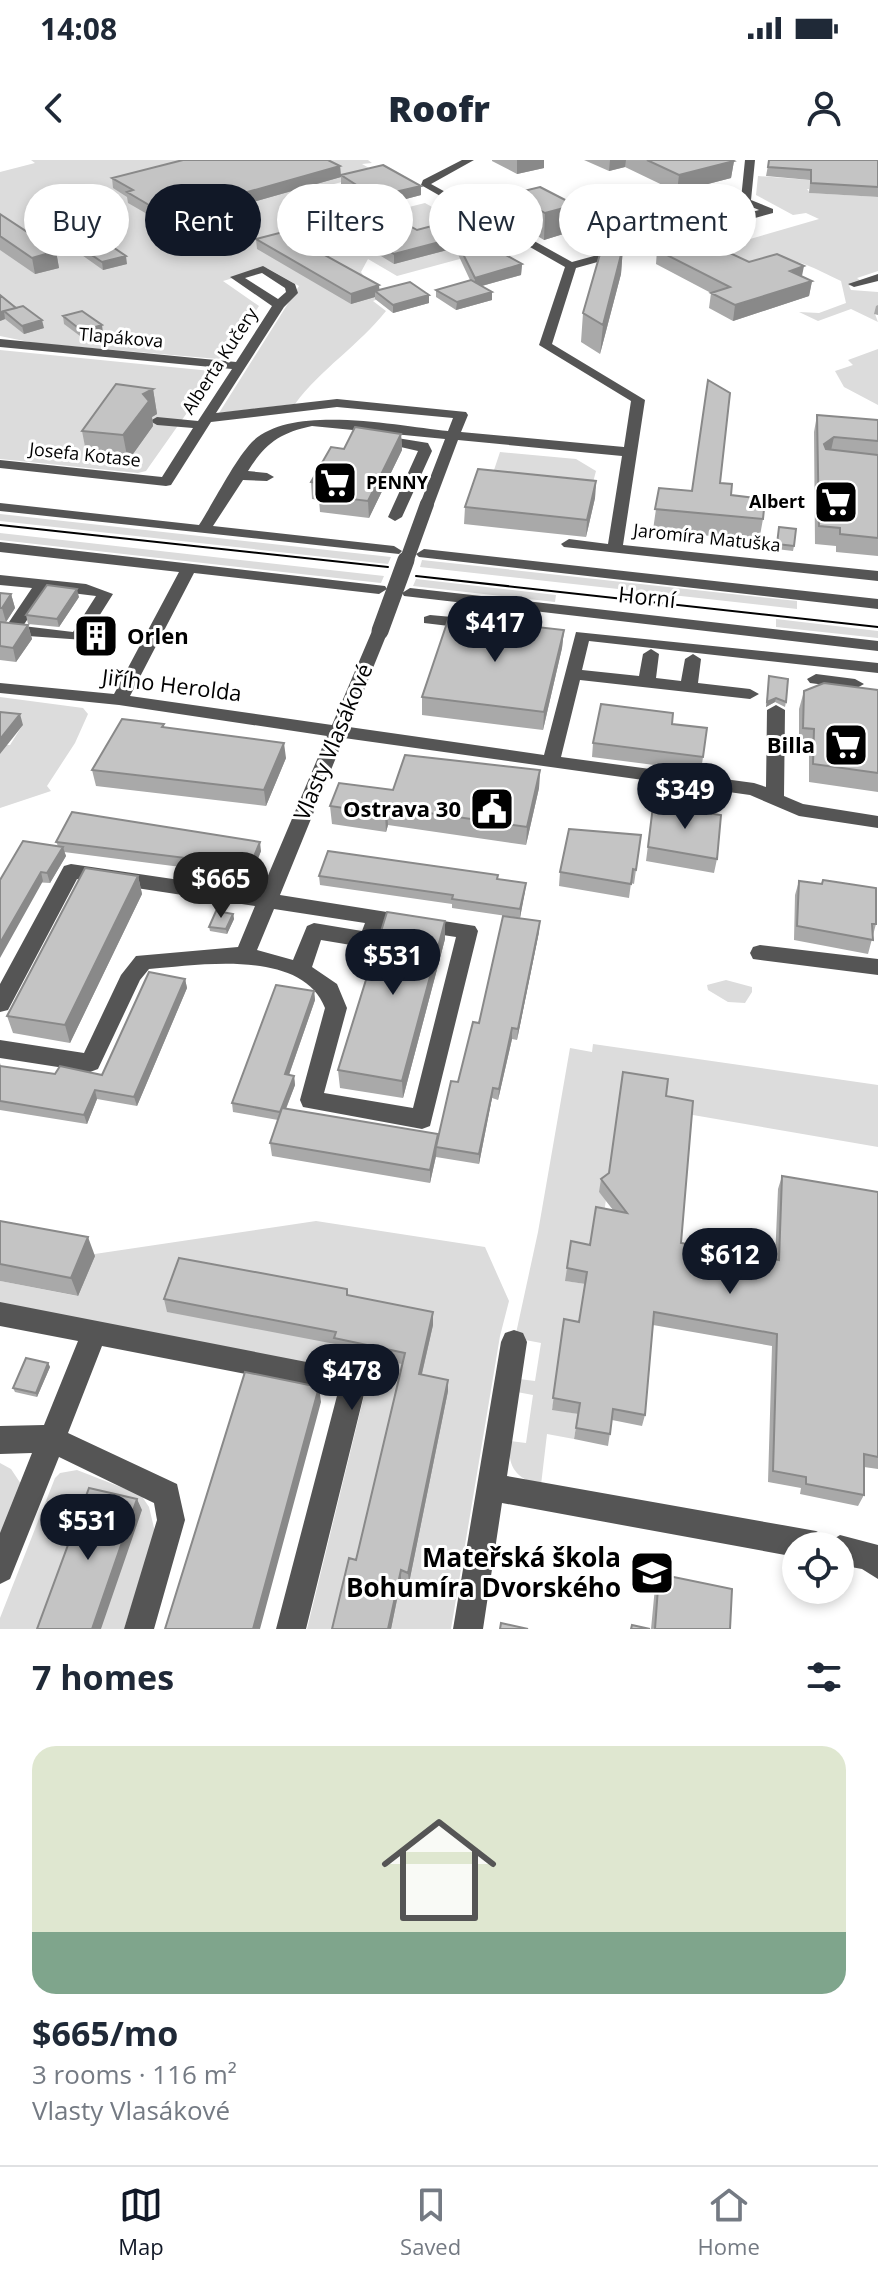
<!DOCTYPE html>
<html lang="en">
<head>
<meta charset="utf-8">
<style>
	body { margin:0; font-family:"Open Sans",sans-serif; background:#f2f2f3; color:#1f2937; height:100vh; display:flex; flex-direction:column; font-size:30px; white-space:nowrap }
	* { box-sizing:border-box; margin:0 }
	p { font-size:26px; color:#747a83 }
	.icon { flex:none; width:44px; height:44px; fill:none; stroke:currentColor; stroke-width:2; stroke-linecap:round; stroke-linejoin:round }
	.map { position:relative; height:1469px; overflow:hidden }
	.drawer { display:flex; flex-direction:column; background:#fff; flex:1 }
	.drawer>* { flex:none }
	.top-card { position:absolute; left:24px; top:24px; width:830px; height:72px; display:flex; gap:16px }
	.buttons { position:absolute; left:782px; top:1372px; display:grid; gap:16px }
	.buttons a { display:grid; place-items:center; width:72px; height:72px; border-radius:50%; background:#fff; box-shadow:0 4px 12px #0003; font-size:40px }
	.price { position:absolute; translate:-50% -68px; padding:0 18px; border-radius:28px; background:#111827; color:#fff; font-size:26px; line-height:52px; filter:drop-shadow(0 2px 4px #0008) }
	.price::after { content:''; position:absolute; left:50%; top:48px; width:24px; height:18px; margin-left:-12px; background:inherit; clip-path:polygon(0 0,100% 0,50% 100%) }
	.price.active { background:#222; color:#fff }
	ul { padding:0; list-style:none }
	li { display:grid; align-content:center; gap:16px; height:424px; padding:0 32px }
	li span { display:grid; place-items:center; height:248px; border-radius:24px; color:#555 }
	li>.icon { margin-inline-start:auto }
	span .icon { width:144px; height:144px; fill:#fffc; stroke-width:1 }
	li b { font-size:34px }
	h2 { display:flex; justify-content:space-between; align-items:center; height:96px; padding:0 32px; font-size:34px }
	.pill { padding:0 28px; border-radius:36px; background:#fff; box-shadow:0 4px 12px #0003; font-size:28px; line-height:72px }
	.pill.active { background:#111827; color:#fff }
	.status { display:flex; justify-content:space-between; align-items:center; height:56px; padding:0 40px; background:#fff; direction:ltr }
	.status svg { height:22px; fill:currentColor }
	header { display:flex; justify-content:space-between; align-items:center; height:104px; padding:0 32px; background:#fff; font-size:36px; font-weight:800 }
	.menu { display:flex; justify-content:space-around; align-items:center; height:112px; border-top:2px solid #e0e1e3; background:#fff; font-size:22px; color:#747a83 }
	.menu a { display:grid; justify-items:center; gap:4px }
	.menu .active { color:#111827 }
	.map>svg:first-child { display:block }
</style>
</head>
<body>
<div class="status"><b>14:08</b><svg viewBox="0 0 49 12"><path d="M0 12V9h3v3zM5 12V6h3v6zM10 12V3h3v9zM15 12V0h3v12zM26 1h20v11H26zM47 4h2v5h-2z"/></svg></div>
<header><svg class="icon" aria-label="back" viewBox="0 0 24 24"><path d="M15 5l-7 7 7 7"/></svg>Roofr<svg class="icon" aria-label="person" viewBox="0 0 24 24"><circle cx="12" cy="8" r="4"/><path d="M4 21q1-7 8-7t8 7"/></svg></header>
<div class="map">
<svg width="878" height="1469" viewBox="0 0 878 1469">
	<rect width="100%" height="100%" fill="#fff"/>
	<path fill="#dcdcdc" d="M31,0H368L372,3L362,4L378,13L330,25L361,43L377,47L368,50L377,55L425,43L504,87L397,116L368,99L361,112L378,139L373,141L386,151C359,185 321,209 295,244L219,253L299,126L267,108L223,121L259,146L226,196L218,199L34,183L0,176V12L35,3Z
		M812,0L809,29H807L810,33L878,37V111L857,118L861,121L849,126L851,130L878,132V153L875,154L878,162L851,149L818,161L799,152L819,153L846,143L841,121C797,100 790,93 741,107L690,82L689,79L700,76L710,81L700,84L712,90L819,59L806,53L793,55L756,35L758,16L809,20Z
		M878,189V245L844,227L835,211L853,205L848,200Z
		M0,190L211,211L215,213L146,311L138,313L0,299Z
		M500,292L576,299L596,311L591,330L491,319Z
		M0,354L391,397L388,404L0,361Z
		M0,373L384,416L381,423L0,380Z
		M422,400L797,441V449L420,407Z
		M416,419L556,435L555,442L413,426Z
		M776,459L878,471V478L776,467Z
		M0,537L83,548L88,554L75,583L47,626L51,631L0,648V593L5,585H10L22,566L0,563Z
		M726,820L752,827V832L745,843L728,842L708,830L707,825Z
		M593,884L878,925V987L664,950L607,1028L599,1032L606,1039L603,1062L594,1061L588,1098L566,1121L585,1124L579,1167L552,1249L578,1254L574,1279L547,1274L541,1325C516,1319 507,1307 510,1281L526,1283L533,1235L517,1232L519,1219L535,1221L541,1183L515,1178L538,1072L570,888L592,892Z
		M316,1061L485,1087L509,1141L500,1176L451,1469H307L365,1232L356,1214L0,1143V1121L77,1136L88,1095Z
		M0,1303L11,1309L21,1324L0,1383Z
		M77,1310L141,1335L149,1347L155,1372L124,1469H0V1458L55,1318L60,1313Z"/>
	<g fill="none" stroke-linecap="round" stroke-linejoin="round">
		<path fill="#555" fill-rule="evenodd" d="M462,0H474L431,24L572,102L696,68L682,61V57L741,39L745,0H755L751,40L773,49V53L576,108L552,184L645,240L623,385L878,411V421L564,387L561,384L569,379L608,384L622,296L458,280L434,344L427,348L420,344L445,279L312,266C279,273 265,284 248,311L267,313L274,317L267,321L243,320L213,366L394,386L402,391L399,394L0,351V343L199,365C214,342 234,301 252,282C291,243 397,266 448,271L453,258L337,247L211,262L171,325L166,326L0,308V300L162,317L193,268L157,265L150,261L157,257L198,261L232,209L0,187V179L236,202L272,146L230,117L263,106L295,124L298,133L284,147L216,253L337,239L466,252L468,255L461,272L624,287L631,241L539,185L565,107L421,25L423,20ZM745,44L759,50L706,65L695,60ZM262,113L285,128L286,132L278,139L245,118Z
			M878,114V121L854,127L848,124Z
			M397,278L428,283L432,291L402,357L395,361L388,357L418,291L392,285L390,282Z
			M0,382L385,426L387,429L379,434L194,413L130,536L332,565L372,471L380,466L388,471L349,567L544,595L576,472L878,503V513L589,481L582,510L639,516L643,494L651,489L659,494L656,518L681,521L685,499L693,494L701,499L698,523L750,529L759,534L750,539L580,520L561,597L754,623L766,627L767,550L776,545L785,550L784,636L803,644L878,656V668L799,656L750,635L344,578L280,735L475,766L478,771L430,966L422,969L303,947L300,940L325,848C302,788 199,805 149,809L140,820L98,909L90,912L0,898V880L84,893L121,815L136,796L238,787L255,746L77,719L8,850L0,852V824L64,706L71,704L261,732L327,576L119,545L0,533V523L114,534L179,412L0,392ZM274,749L365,763L362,771L314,763L307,766L293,800L257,790ZM384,766L456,777L413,948L324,933L347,848L337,824L312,807L321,780L369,788L376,785Z
			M424,389L878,439V449L419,397L416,394Z
			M0,415L86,424L113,434L84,480L0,474V464L7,465L32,428L0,425ZM47,430L96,436L73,472L23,466Z
			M410,428L878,481V491L404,436L402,433Z
			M430,455L474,459L482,464L474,469L424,463V457Z
			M816,514L855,519L864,524L855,529L810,523L807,519Z
			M760,785L878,799V815L753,799L750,793L753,787Z
			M0,1142L363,1213L367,1222L306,1469H276L338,1232L102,1186L68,1273L177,1324L185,1360L154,1469H124L157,1360L154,1343L59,1297L10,1419L0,1424V1373L32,1293L0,1294V1266L44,1265L78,1181L0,1166Z
			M514,1170L523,1173L527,1182L507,1316L816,1371L826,1376L829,1382L840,1375L878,1385V1419L862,1409L840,1405V1386H796V1397L502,1343L483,1469H453L501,1182L505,1173Z"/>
		<path stroke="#000" stroke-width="2" d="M0,365L388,407
			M416,416L878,467"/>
		<path stroke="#555" stroke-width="14" d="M406,402L427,344"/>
		<path stroke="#555" stroke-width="17" d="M380,471L406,400"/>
	</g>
	<path fill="#a9a9a9" d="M492,0H544V8L517,14L492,1Z
		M584,0H732L734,1L731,18L677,32L625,7L609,11Z
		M769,0H878V37L809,33L810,20L766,16Z
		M340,6L341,17L168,66L128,43L127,37L113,28L112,18Z
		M341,15L421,35L383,45L373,44L341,24Z
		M511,34L575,45L573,71L544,80L511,60Z
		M0,54L56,91L59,108L35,114L0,90Z
		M447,62L522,104L521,115L482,126L492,132V140L456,150L436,137V130L470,120L455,88L394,104L358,82V72L417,70Z
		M256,79L379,125V130L429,135V143L393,153L375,139V137L351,144L257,89Z
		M77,85L127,104L103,110L79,93Z
		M623,87L621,114L600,194L581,182L583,153Z
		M657,90L749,102L802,116L812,121L809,136L733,161L709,148L711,133L656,104Z
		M0,135L44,168L24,174L5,159L0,161Z
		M878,145V155L874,154L876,146Z
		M63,156L103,173L84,179L64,164Z
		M153,229L157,254L152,257L153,266L128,301L87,297L82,271Z
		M817,255L878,260V396L836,392V386L815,384L814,272Z
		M401,274L402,290L369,358L320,352L319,340L312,339L311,322L344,289Z
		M596,321L595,338L586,377L464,364L465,347Z
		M720,323L731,335L763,359L759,381L653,370L659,328L692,331Z
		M779,367L794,386L793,391L776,389Z
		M0,433L11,434L15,448L6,462H0Z
		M79,437L59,467L28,464L26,455Z
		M0,462L28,465L32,479L16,502L0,500Z
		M564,470L562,488L543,570L422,555V537Z
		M769,516L786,542L785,547L775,542L766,547Z
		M878,530V632L809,622V587L799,586V549L804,531Z
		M164,564V567L286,598L266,646L96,626L92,610Z
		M672,564L703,597L701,611L592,597L593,583Z
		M540,610L539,628L526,685L388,665L386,672L332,664L330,646L393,630Z
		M653,646L699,652L717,699L714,713L646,701Z
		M641,675L634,724L631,723L629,738L559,726L560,712Z
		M56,682L261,691L251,716L64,692L66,696L50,723L0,720L58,686Z
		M498,715V719L526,723L520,758L452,748V744L320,725L319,716Z
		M138,716L142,734L70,883L13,873L7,856Z
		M823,720L876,764L868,794L794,780L795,735L799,721L822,724Z
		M233,754L234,759L227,774L210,771L209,767Z
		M445,761V779L403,938L340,928L338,910Z
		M539,772L517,880L512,879L498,940L492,938L479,1004L436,997V996L430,1023L272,996L270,983L278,960L233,952L232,943L314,831L315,840L289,915L294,916L295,925L286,949L438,978L479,863Z
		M185,819L187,828L137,946L97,939L87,964L0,950V903L1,906L55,914L102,915Z
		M666,936L681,1083L775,1100L778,1029L782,1016L878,1032V1309L864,1307V1335L858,1346L800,1334L801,1328L768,1322L772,1186L653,1165L645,1255L642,1266L612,1260L608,1286L574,1279L578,1254L552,1250L564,1159L579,1162L585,1124L565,1121L567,1108L590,1085L613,1050L599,1032L601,1019L609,1014Z
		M0,1061L95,1096L78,1136L0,1121Z
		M347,1129L348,1136L433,1165L422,1214L448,1231L409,1423L401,1420L391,1469H332L356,1400L402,1204L336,1191L335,1184L167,1152L164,1139Z
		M48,1203L50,1207L37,1237L15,1232L13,1228Z
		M659,1414L730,1469H651L655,1427Z"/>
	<path fill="#898989" d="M517,0H544V8L517,14Z
		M610,0H626L625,7L609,11Z
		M734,1L731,18L677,32L679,15Z
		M340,6L341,17L168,66L166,55Z
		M421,26V35L383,45L382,35Z
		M575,45L573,71L544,80L545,53Z
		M455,78V88L394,104V94Z
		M623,87L621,114L600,194L603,165Z
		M56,91L59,108L35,114L32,98Z
		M126,96L127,104L103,110L102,102Z
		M522,104L521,115L474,128L475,118Z
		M804,106L801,121L790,111Z
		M812,121L809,136L733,161L735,145Z
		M379,125L380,135L375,131V137L351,144V134Z
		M492,132V140L456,150L457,142Z
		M429,135V143L393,153V145Z
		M16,148L4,151L5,159L0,161V152Z
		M42,160L44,168L24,174L22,166Z
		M102,165L103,173L84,179L82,171Z
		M153,229L157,254L152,257L153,266L128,301L123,275L143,234Z
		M401,274L402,290L369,358L368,341Z
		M834,277L830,295L824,284Z
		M596,321L595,338L586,377L587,360Z
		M77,429L79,437L59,467L57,459Z
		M11,434L15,448L6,462L2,448Z
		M28,465L32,479L16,502L13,488Z
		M564,470L562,488L543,570L544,552Z
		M776,538L775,542L766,547L767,542Z
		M20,554L23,565L0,594V579Z
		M284,583L286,598L266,646L264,630Z
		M540,610L539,628L526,685L527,667Z
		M387,647L388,665L386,672L385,654Z
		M260,682L261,691L251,716L250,706Z
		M63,687L66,696L50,723L47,713Z
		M41,712L43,721L0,798V783Z
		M138,716L142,734L70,883L65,865Z
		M526,723L525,732L520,758V749Z
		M233,754L234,759L227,774L226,769Z
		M445,761V779L403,938L402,921Z
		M540,761L539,772L517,880L518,869Z
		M185,819L187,828L137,946L134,937Z
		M314,831L315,840L286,923L285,914Z
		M512,868V879L498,940L499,929Z
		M294,916L295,925L281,961L280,952Z
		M493,928L492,938L479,1004V994Z
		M95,930L97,939L87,964L84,955Z
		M438,974L436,996L430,1023V1010Z
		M88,1077L95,1096L78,1136L71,1118Z
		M433,1152V1165L419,1226V1214Z
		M48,1203L50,1207L37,1237L36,1233Z
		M448,1220V1231L409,1423L408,1413Z
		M319,1227L321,1242L260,1469H253Z
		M137,1339L142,1350L101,1469H92Z
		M401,1410V1420L391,1469H388Z"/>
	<path fill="#c4c4c4" stroke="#898989" stroke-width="2" d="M183,0H328L340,6L166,55L127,32L133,30L112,18Z
		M647,0H732L734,1L679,15Z
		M769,0H878V27L811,23V10L768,7Z
		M383,5L421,26L382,35H372L341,15Z
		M540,27L575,45L545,53L511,34Z
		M0,54L56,91L32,98L0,76Z
		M401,61L417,70L447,62L522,104L475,118L455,78L394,94L358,72Z
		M283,72L379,125L351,134L256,79Z
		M698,78L749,102L777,94L804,106L790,111L812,121L735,145L711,133L730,127L657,90Z
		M101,79L126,96L102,102L77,85Z
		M623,87L603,165L583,153L600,94Z
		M471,120L492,132L457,142L436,130Z
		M410,122L429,135L393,145L375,131Z
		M0,135L16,148L0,152Z
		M23,146L42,160L22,166L4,151Z
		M82,151L102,165L82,171L63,156Z
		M708,220L730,233L720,323L732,324L731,335L765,339L763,359L655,349L659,328L692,331Z
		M116,224L153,229L143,234L149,241L123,275L82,271Z
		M817,255L878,260V281L834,277L824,284L826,289L878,295V378L840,374V368L819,366Z
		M355,267L401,274L368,341L318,335L325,324L311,322L331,287L344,289Z
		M478,309L596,321L587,360L465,347Z
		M779,367L796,369L794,386L777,384Z
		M47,425L77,429L57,459L26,455Z
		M0,433L11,434L2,448H0Z
		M449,457L564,470L544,552L422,537Z
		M0,462L28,465L13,488L0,486Z
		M769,516L788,519L786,542L776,538L767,542Z
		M824,523L878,530V613L813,604L814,569L803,568L804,531Z
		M601,544L673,553L672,564L707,568L703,597L593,583Z
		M0,552L20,554L0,579Z
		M122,559L164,564L162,567L284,583L264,630L92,610Z
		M405,595L540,610L527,667L387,647L385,654L330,646L339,623L393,630Z
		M676,645L699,649V652L721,655L717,699L648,687L653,646L675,649Z
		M72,652L260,682L250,706L56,682Z
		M569,669L641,675L636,710L633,709L631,724L560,712Z
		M23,681L63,687L47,713L41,712L0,783V720Z
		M328,691L498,715L497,719L526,723L520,749L452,739L453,735L319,716Z
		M85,708L138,716L65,865L7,856Z
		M823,720L876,728V764H872L873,780L797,766L799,721L822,724Z
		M216,751L233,754L226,769L209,767Z
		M387,752L445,761L402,921L338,910Z
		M503,756L540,761L518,869L512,868L499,929L493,928L479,994L436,987L451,921L458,922L473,862L479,863Z
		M149,812L185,819L134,937L95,930L84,955L0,941V906L55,914L60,906L102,915Z
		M276,825L314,831L285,914L294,916L280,952L232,943Z
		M623,912L668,919L666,936L693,941L681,1083L779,1100L782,1016L878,1032V1297L864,1294V1335L806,1324V1317L773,1311L777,1174L654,1152L645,1255L613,1249L610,1274L576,1268L580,1243L553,1238L564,1159L579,1162L587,1112L567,1108L571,1081L590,1085L596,1047L627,1053L601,1019L609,1013Z
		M282,948L438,974L430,1010L270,983Z
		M0,1061L88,1077L71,1118L0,1104Z
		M179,1098L347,1129V1135L433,1152L419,1214L448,1220L408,1413L401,1410L388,1469H332L349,1398L356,1400L405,1193L334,1178L336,1172L164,1139Z
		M26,1198L48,1203L36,1233L13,1228Z
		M245,1212L319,1227L253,1469H165Z
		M89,1328L137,1339L92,1469H37Z
		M659,1414L732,1429L730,1469H655Z
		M501,1463L528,1469H500Z
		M632,1465L650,1469H631Z"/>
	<defs>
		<g id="supermarket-square" transform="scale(2.3)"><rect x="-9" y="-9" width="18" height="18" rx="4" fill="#000" stroke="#fff"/><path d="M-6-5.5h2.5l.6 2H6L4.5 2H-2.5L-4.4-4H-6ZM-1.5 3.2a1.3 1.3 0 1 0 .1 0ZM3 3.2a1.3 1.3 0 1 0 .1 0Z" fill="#fff"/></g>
		<g id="building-square" transform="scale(2.3)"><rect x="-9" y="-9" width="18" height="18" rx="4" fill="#000" stroke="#fff"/><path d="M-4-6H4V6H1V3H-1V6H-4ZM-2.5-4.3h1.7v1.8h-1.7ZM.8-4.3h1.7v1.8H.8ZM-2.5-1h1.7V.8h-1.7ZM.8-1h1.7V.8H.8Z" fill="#fff"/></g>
		<g id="civic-square" transform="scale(2.3)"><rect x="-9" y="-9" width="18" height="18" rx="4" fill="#000" stroke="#fff"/><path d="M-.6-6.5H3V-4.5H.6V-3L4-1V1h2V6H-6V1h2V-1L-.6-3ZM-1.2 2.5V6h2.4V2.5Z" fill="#fff"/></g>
		<g id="school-square" transform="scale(2.3)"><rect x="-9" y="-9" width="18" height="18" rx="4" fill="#000" stroke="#fff"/><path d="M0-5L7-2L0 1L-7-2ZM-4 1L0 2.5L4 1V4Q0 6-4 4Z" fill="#fff"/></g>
	</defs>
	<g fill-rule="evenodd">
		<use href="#supermarket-square" x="335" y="323"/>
		<use href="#supermarket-square" x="836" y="342"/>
		<use href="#building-square" x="96" y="476"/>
		<use href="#supermarket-square" x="846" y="585"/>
		<use href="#civic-square" x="492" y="649"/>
		<use href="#school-square" x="652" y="1413"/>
	</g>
	<g text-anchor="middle" stroke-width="6" stroke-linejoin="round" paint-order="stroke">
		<g font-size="18" fill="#000" stroke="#fff">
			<text transform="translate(121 178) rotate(5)" y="6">Tlapákova</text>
			<text transform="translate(220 201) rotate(-57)" y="6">Alberta Kučery</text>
			<text transform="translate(85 295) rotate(6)" y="6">Josefa Kotase</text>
			<text transform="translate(707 378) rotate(6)" y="6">Jaromíra Matuška</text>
		</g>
		<g font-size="18" font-weight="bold" fill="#000" stroke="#fff" text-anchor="start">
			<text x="366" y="329">PENNY</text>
			<text x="805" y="348" text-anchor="end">Albert</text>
		</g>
		<g font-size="22" fill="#000" stroke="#fff">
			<text transform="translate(647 437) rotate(6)" y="8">Horní</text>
			<text transform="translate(172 525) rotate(7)" y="8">Jiřího Herolda</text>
			<text transform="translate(333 582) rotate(-67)" y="8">Vlasty Vlasákové</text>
		</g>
		<g font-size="22" font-weight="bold" fill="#000" stroke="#fff" text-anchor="end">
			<text x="127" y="484" text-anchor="start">Orlen</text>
			<text x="815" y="593">Billa</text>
			<text x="461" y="657">Ostrava 30</text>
		</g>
		<g font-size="26" font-weight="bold" fill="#000" stroke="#fff" text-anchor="end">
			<text x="621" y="1407">Mateřská škola<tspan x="621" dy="30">Bohumíra Dvorského</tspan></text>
		</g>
	</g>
</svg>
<div class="buttons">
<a><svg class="icon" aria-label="locate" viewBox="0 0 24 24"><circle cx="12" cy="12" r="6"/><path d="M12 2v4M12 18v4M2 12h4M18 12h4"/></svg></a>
</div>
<b class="price" style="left:495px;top:504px">$417</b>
<b class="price" style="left:685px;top:671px">$349</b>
<b class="price active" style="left:221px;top:760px">$665</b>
<b class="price" style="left:393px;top:837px">$531</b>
<b class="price" style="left:730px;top:1136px">$612</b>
<b class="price" style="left:352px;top:1252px">$478</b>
<b class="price" style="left:88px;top:1402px">$531</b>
<div class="top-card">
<a class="pill">Buy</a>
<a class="pill active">Rent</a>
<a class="pill">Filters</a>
<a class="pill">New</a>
<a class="pill">Apartment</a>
</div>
</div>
<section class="drawer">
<h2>7 homes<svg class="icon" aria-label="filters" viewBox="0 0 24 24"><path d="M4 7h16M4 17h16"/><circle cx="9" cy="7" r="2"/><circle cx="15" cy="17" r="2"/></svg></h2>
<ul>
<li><span style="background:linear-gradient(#dfe7d0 75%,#7fa58c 0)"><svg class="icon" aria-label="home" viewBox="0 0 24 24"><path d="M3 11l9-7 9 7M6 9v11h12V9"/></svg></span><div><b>$665/mo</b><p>3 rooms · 116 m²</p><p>Vlasty Vlasákové</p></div></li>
</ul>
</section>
<nav class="menu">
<a class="active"><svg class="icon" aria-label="map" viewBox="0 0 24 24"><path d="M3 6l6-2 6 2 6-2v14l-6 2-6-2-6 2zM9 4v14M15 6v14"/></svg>Map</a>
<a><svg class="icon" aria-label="saved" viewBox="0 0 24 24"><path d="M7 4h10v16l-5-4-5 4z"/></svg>Saved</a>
<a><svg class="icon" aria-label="home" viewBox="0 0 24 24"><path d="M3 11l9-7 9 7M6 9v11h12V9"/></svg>Home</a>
</nav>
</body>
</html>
